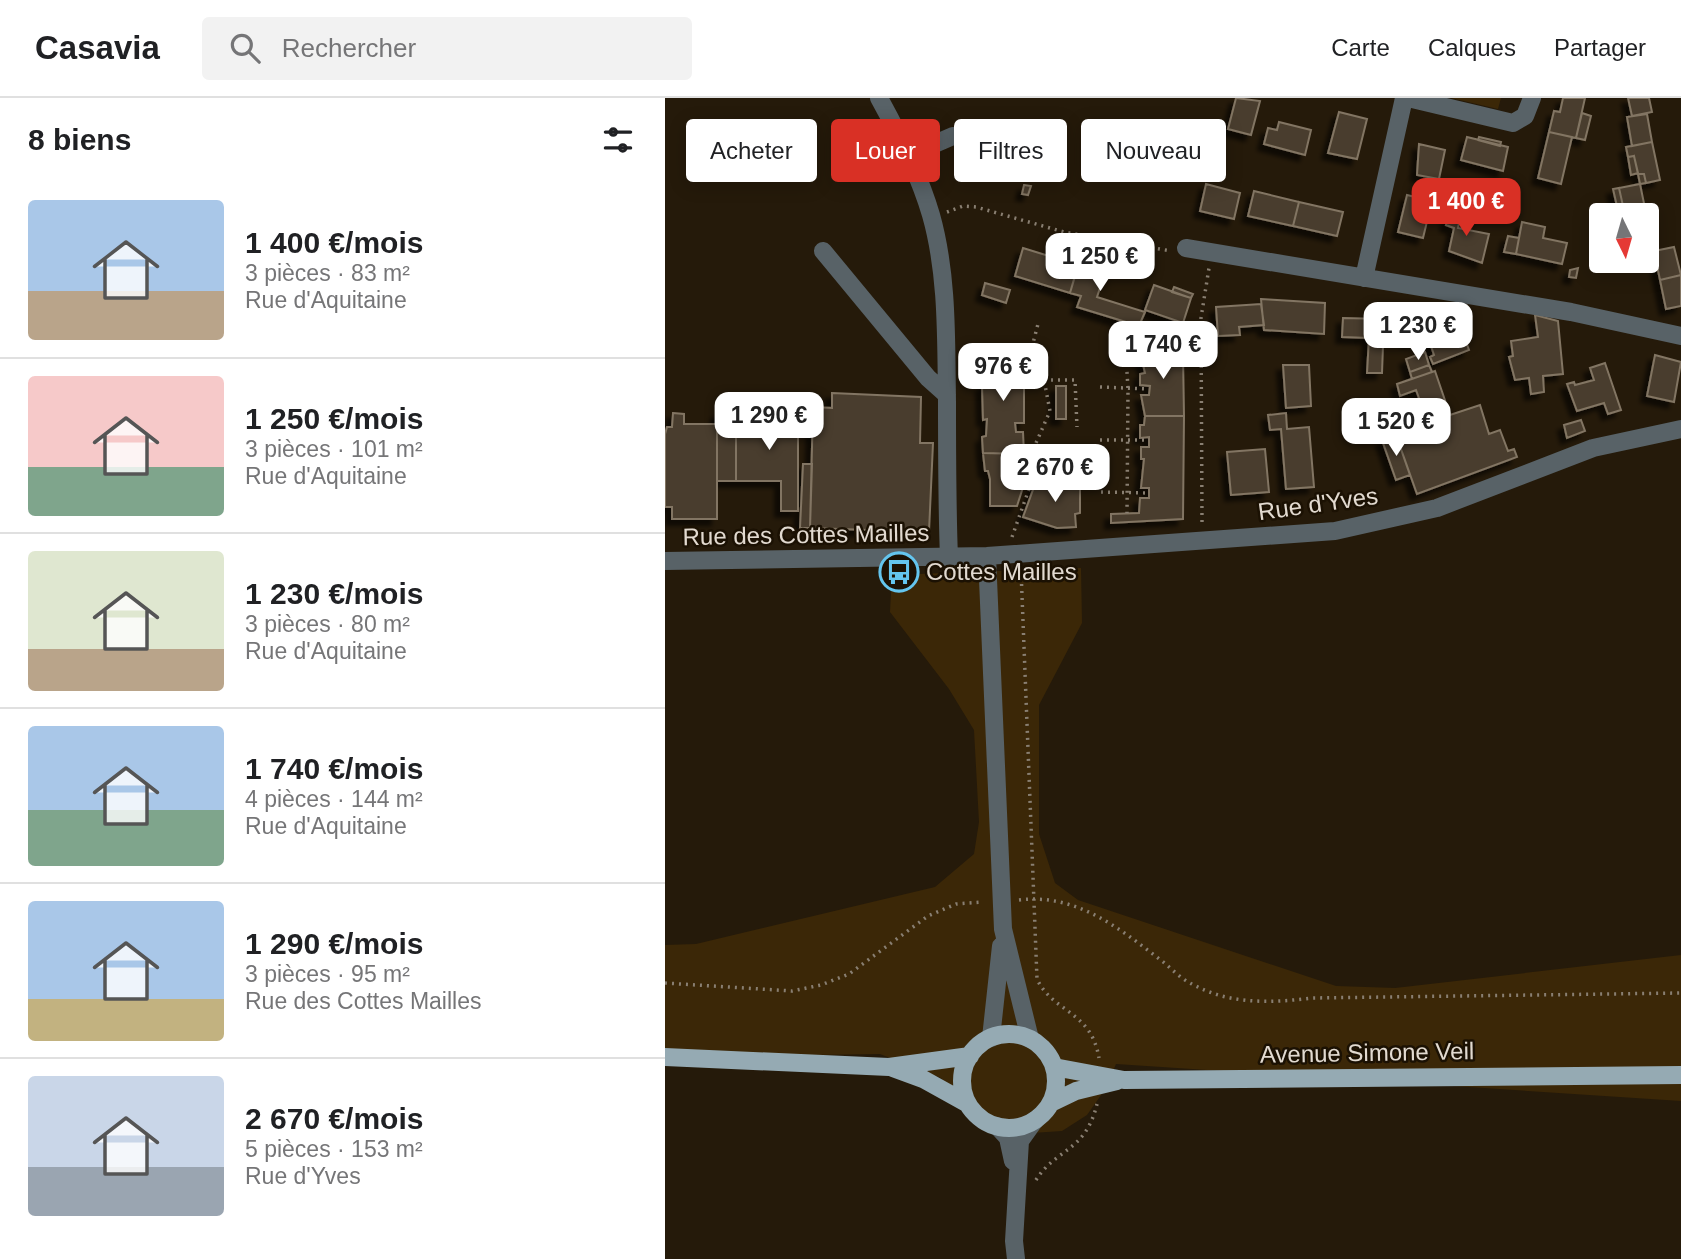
<!DOCTYPE html>
<html lang="fr">
<head>
<meta charset="utf-8">
<style>
	body { margin:0; font-family:Helvetica,sans-serif; background:#f2f2f2; color:#202124; height:100vh; display:flex; flex-direction:column; font-size:26px; white-space:nowrap }
	* { box-sizing:border-box; margin:0 }
	p { font-size:23px; color:#757577 }
	.icon { flex:none; width:38px; height:38px; fill:none; stroke:currentColor; stroke-width:2; stroke-linecap:round; stroke-linejoin:round }
	.map { position:relative; flex:1; overflow:hidden }
	.details { display:flex; flex-direction:column; background:#fff; width:665px }
	.details>* { flex:none }
	.hud { position:absolute; left:21px; top:21px; width:665px; height:63px; display:flex; gap:14px }
	.needle { width:46px; rotate:175deg }
	.buttons { position:absolute; left:924px; top:105px; display:grid; gap:14px }
	.buttons a { display:grid; place-items:center; width:70px; height:70px; border-radius:7px; background:#fff; box-shadow:0 4px 18px #0003; font-size:35px }
	.price { position:absolute; translate:-50% -60px; padding:0 16px; border-radius:14px; background:#fff; color:#222; font-size:23px; line-height:46px; filter:drop-shadow(0 2px 4px #0008) }
	.price::after { content:''; position:absolute; left:50%; top:42px; width:21px; height:16px; margin-left:-10px; background:inherit; clip-path:polygon(0 0,100% 0,50% 100%) }
	.price.on { background:#d93025; color:#fff }
	ul { padding:0; list-style:none }
	li { display:flex; align-items:center; gap:21px; height:175px; padding:0 28px }
	li+li { border-top:2px solid #e0e0e0 }
	li span { display:grid; place-items:center; flex:none; width:196px; height:140px; border-radius:7px; color:#555 }
	li>.icon { margin-inline-start:auto }
	span .icon { width:84px; height:84px; fill:#fffc; stroke-width:1 }
	li b { font-size:30px }
	h2 { display:flex; justify-content:space-between; align-items:center; height:84px; padding:0 28px; font-size:30px }
	.chip { padding:0 24px; border-radius:7px; background:#fff; box-shadow:0 4px 18px #0003; font-size:24px; line-height:63px }
	.chip.on { background:#d93025; color:#fff }
	header { display:flex; align-items:center; gap:42px; box-sizing:border-box; height:98px; padding:0 35px; background:#fff; border-bottom:2px solid #e0e0e0 }
	header strong { font-size:33px }
	nav { display:flex; gap:38px; margin-inline-start:auto; font-size:24px }
	.search { width:490px; height:63px; background:#f2f2f2; display:flex; align-items:center; gap:18px; box-sizing:border-box; padding:0 24px; border-radius:7px; color:#757577; font-size:26px }
	main { display:flex; flex:1; min-height:0 }
	.map>svg:first-child { display:block }
</style>
</head>
<body>
<header>
<strong>Casavia</strong>
<div class="search"><svg class="icon" aria-label="search" viewBox="0 0 24 24"><circle cx="10" cy="10" r="6"/><path d="M15 15l6 6"/></svg>Rechercher</div>
<nav><a>Carte</a><a>Calques</a><a>Partager</a></nav>
</header>
<main>
<section class="details">
<h2>8 biens<svg class="icon" aria-label="filters" viewBox="0 0 24 24"><path d="M4 7h16M4 17h16"/><circle cx="9" cy="7" r="2"/><circle cx="15" cy="17" r="2"/></svg></h2>
<ul>
<li><span style="background:linear-gradient(#a9c7e8 65%,#b9a48a 0)"><svg class="icon" aria-label="home" viewBox="0 0 24 24"><path d="M3 11l9-7 9 7M6 9v11h12V9"/></svg></span><div><b>1 400 €/mois</b><p>3 pièces · 83 m²</p><p>Rue d'Aquitaine</p></div></li>
<li><span style="background:linear-gradient(#f6c9c9 65%,#7fa58c 0)"><svg class="icon" aria-label="home" viewBox="0 0 24 24"><path d="M3 11l9-7 9 7M6 9v11h12V9"/></svg></span><div><b>1 250 €/mois</b><p>3 pièces · 101 m²</p><p>Rue d'Aquitaine</p></div></li>
<li><span style="background:linear-gradient(#dfe7d0 70%,#b9a48a 0)"><svg class="icon" aria-label="home" viewBox="0 0 24 24"><path d="M3 11l9-7 9 7M6 9v11h12V9"/></svg></span><div><b>1 230 €/mois</b><p>3 pièces · 80 m²</p><p>Rue d'Aquitaine</p></div></li>
<li><span style="background:linear-gradient(#a9c7e8 60%,#7fa58c 0)"><svg class="icon" aria-label="home" viewBox="0 0 24 24"><path d="M3 11l9-7 9 7M6 9v11h12V9"/></svg></span><div><b>1 740 €/mois</b><p>4 pièces · 144 m²</p><p>Rue d'Aquitaine</p></div></li>
<li><span style="background:linear-gradient(#a9c7e8 70%,#c2b280 0)"><svg class="icon" aria-label="home" viewBox="0 0 24 24"><path d="M3 11l9-7 9 7M6 9v11h12V9"/></svg></span><div><b>1 290 €/mois</b><p>3 pièces · 95 m²</p><p>Rue des Cottes Mailles</p></div></li>
<li><span style="background:linear-gradient(#c9d6e8 65%,#9aa5b1 0)"><svg class="icon" aria-label="home" viewBox="0 0 24 24"><path d="M3 11l9-7 9 7M6 9v11h12V9"/></svg></span><div><b>2 670 €/mois</b><p>5 pièces · 153 m²</p><p>Rue d'Yves</p></div></li>
</ul>
</section>
<div class="map">
<svg width="1016" height="1161" viewBox="0 0 1016 1161">
	<defs>
		<filter id="shadow"><feDropShadow dx="-6" dy="6" stdDeviation="2" flood-color="#0009"/></filter>
	</defs>
	<rect width="100%" height="100%" fill="#251a0a"/>
	<path fill="#3b2707" d="M786,0H836L833,11Z
		M416,470L417,525L374,607V736L390,785L413,802L671,888L730,890L1016,857V1003L451,966L441,990L422,1017L397,1033L367,1035L311,1016L276,980L215,956L0,959V847L31,846L270,789L309,756L314,724L309,632L284,591L225,514L227,477Z"/>
	<path fill="#4a3e2d" stroke="#827563" stroke-width="2" filter="url(#shadow)" d="M571,0L595,3L586,37L563,31Z
		M898,0H920L911,40L884,34L889,13L895,14Z
		M963,0H984L987,14L967,18Z
		M674,14L702,21L692,61L663,55Z
		M917,15L926,18L920,42L911,40Z
		M982,16L987,44L967,48L962,19Z
		M614,24L646,32L640,57L599,46L603,30L612,32Z
		M884,34L907,39L896,86L873,80Z
		M802,39L843,49L838,73L796,62Z
		M814,39L836,44L835,48L813,42Z
		M987,44L995,82L981,85L979,76H973L969,58L963,59L961,49Z
		M754,46L780,52L774,81L752,77Z
		M969,58L973,75L966,77L963,59Z
		M973,76H979L981,85L975,86Z
		M541,86L575,95L569,121L535,113Z
		M975,86L981,115L960,117L954,90Z
		M359,87L366,88L363,97L357,96Z
		M954,90L960,117H954L948,91Z
		M589,93L634,104L628,128L583,118Z
		M742,97L767,103L758,140L733,134Z
		M634,104L678,114L672,138L628,128Z
		M786,106L797,109L793,130L824,136L817,165L784,153L789,130L781,127Z
		M982,119L989,154L982,155Z
		M857,124L880,129L878,140L902,145L897,166L851,156Z
		M843,138L854,140L851,156L839,154Z
		M1009,149L1016,177L995,182L989,153Z
		M358,150L413,167L405,195L350,178Z
		M416,158L443,166L432,199L480,214L474,228L412,209L416,198L405,195Z
		M913,170L911,180L904,179L905,172Z
		M1016,177V208L1001,211L995,182Z
		M320,185L345,192L341,205L317,197Z
		M489,187L526,200L518,225L480,212Z
		M509,189L528,196L526,200L507,194Z
		M596,201L660,205L659,236L599,232Z
		M596,206L599,227L574,229L575,237L553,238L551,209Z
		M870,217L893,223L898,276L878,278L879,294L866,296L864,280L850,282L844,259L848,258L846,243L873,239Z
		M678,220L719,221L717,275H702L704,240L677,239Z
		M793,222L804,252L768,266L765,259L769,257L761,233Z
		M753,234L755,240L743,244L741,238Z
		M478,243L518,256L519,318H480L476,297H484L485,288L475,287V276L480,275L475,253H478Z
		M317,248L359,261V274H351V282L359,283V325H350L351,334H358L359,356L318,355L317,339L321,338L322,321L318,322L317,288H321Z
		M760,254L764,267L745,274L741,261Z
		M990,257L1016,264L1009,304L982,298Z
		M940,265L956,312L943,316L939,305L912,313L902,286L909,284L910,287L929,282L925,270Z
		M618,267H644L646,308L621,310Z
		M764,267L767,274L747,281L745,274Z
		M770,273L785,317L815,307L824,336L835,332L843,353L849,351L852,359L752,396L731,337L763,325L751,292L735,298L732,286Z
		M391,288H401V321H391Z
		M167,295L256,299L255,345H268L264,434L145,430L148,309L167,310Z
		M8,315L19,316V326H52V421H7V409H0V336L2,329H7Z
		M52,315H71V383H52Z
		M71,315H133V413H116V383H71Z
		M621,315L622,331L644,329L649,389L621,391L616,331L605,332L603,317Z
		M480,318H519L518,421L446,425V416L474,415L475,400H484V390H476L479,361H476V349H484V339L475,340V327H479Z
		M916,322L920,333L902,340L899,327Z
		M731,337L745,377L731,382L717,342Z
		M600,351L604,394L566,397L562,354Z
		M318,355L359,356V377L350,378L351,385L359,386L352,408H325V381L323,373H320Z
		M138,366H147L145,430H135Z
		M381,380L390,383L388,391L396,394L402,382L415,381V415L410,416L411,429L392,430L358,419L372,381L378,388Z"/>
	<g fill="none" stroke-linecap="round" stroke-linejoin="round">
		<path stroke="#897f72" stroke-width="3.5" stroke-dasharray="2 5" stroke-linecap="butt" d="M282,114L298,108L311,109L399,134L506,153
			M445,242L460,240L463,291L462,415
			M379,282H410L412,329
			M435,289L484,291
			M435,342H484
			M370,371L436,369
			M436,394L484,395
			M537,424L536,220L544,170
			M347,439L369,377L371,345L385,313L379,282L368,275L367,249L373,226
			M356,472L372,881C388,915 426,912 434,960
			M354,802C411,795 454,830 497,863C507,871 516,881 527,886C565,907 606,905 647,900L1016,895
			M0,885L127,893L156,887L184,876L263,818L291,806L318,804
			M371,1082C392,1049 420,1055 432,1006"/>
		<path stroke="#586267" stroke-width="18" d="M214,0C235,38 254,76 266,117C283,177 281,243 282,304C282,356 282,408 284,460
			M743,0L848,25L860,18L867,0
			M244,57L288,38
			M521,150L906,214L1016,238
			M158,153L263,280L282,297
			M699,180L739,0
			M322,458L338,831L365,941
			M0,463L322,458L670,433L772,410L928,350L1016,331
			M326,940L336,848
			M332,1028L343,1040L348,1063
			M351,1161L349,1143L355,1043L370,1022"/>
		<path stroke="#95aab3" stroke-width="18" d="M297 983a47 47 0 1 1 94 0a47 47 0 1 1-94 0Z
			M0,959L224,969L305,958
			M389,969L459,982L1016,977
			M228,970L258,981L303,1006
			M386,1005L411,993L452,983"/>
	</g>
	<defs>
		<g id="bus-ring" transform="scale(2.0125)"><circle r="9.5" fill="#1b1103" stroke="#64c5ee" stroke-width="1.5"/><path d="M-5-6H5V4H4V6H2V4H-2V6H-4V4H-5ZM-3.5-4V0h7V-4ZM-3.5 1.2v1.5H-2V1.2ZM2 1.2v1.5H3.5V1.2Z" fill="#64c5ee"/></g>
	</defs>
	<g fill-rule="evenodd">
		<use href="#bus-ring" x="234" y="474"/>
	</g>
	<g text-anchor="middle" stroke-width="5" stroke-linejoin="round" paint-order="stroke">
		<g font-size="24" fill="#e2dad0" stroke="#1b1103">
			<text transform="translate(653 406) rotate(-8)" y="8">Rue d'Yves</text>
			<text transform="translate(141 437) rotate(-1)" y="8">Rue des Cottes Mailles</text>
			<text transform="translate(702 955) rotate(-1)" y="8">Avenue Simone Veil</text>
		</g>
		<g font-size="24" fill="#e2dad0" stroke="#1b1103" text-anchor="start">
			<text x="261" y="482">Cottes Mailles</text>
		</g>
	</g>
</svg>
<div class="buttons">
<a><svg class="needle" viewBox="-14 -14 28 28"><path d="M0-13l5 13h-10z" fill="#e53935"/><path d="M0 13l5-13h-10z" fill="#757577"/></svg></a>
</div>
<b class="price on" style="left:801px;top:140px">1 400 €</b>
<b class="price" style="left:435px;top:195px">1 250 €</b>
<b class="price" style="left:753px;top:264px">1 230 €</b>
<b class="price" style="left:498px;top:283px">1 740 €</b>
<b class="price" style="left:338px;top:305px">976 €</b>
<b class="price" style="left:104px;top:354px">1 290 €</b>
<b class="price" style="left:731px;top:360px">1 520 €</b>
<b class="price" style="left:390px;top:406px">2 670 €</b>
<div class="hud">
<a class="chip">Acheter</a>
<a class="chip on">Louer</a>
<a class="chip">Filtres</a>
<a class="chip">Nouveau</a>
</div>
</div>
</main>
</body>
</html>
